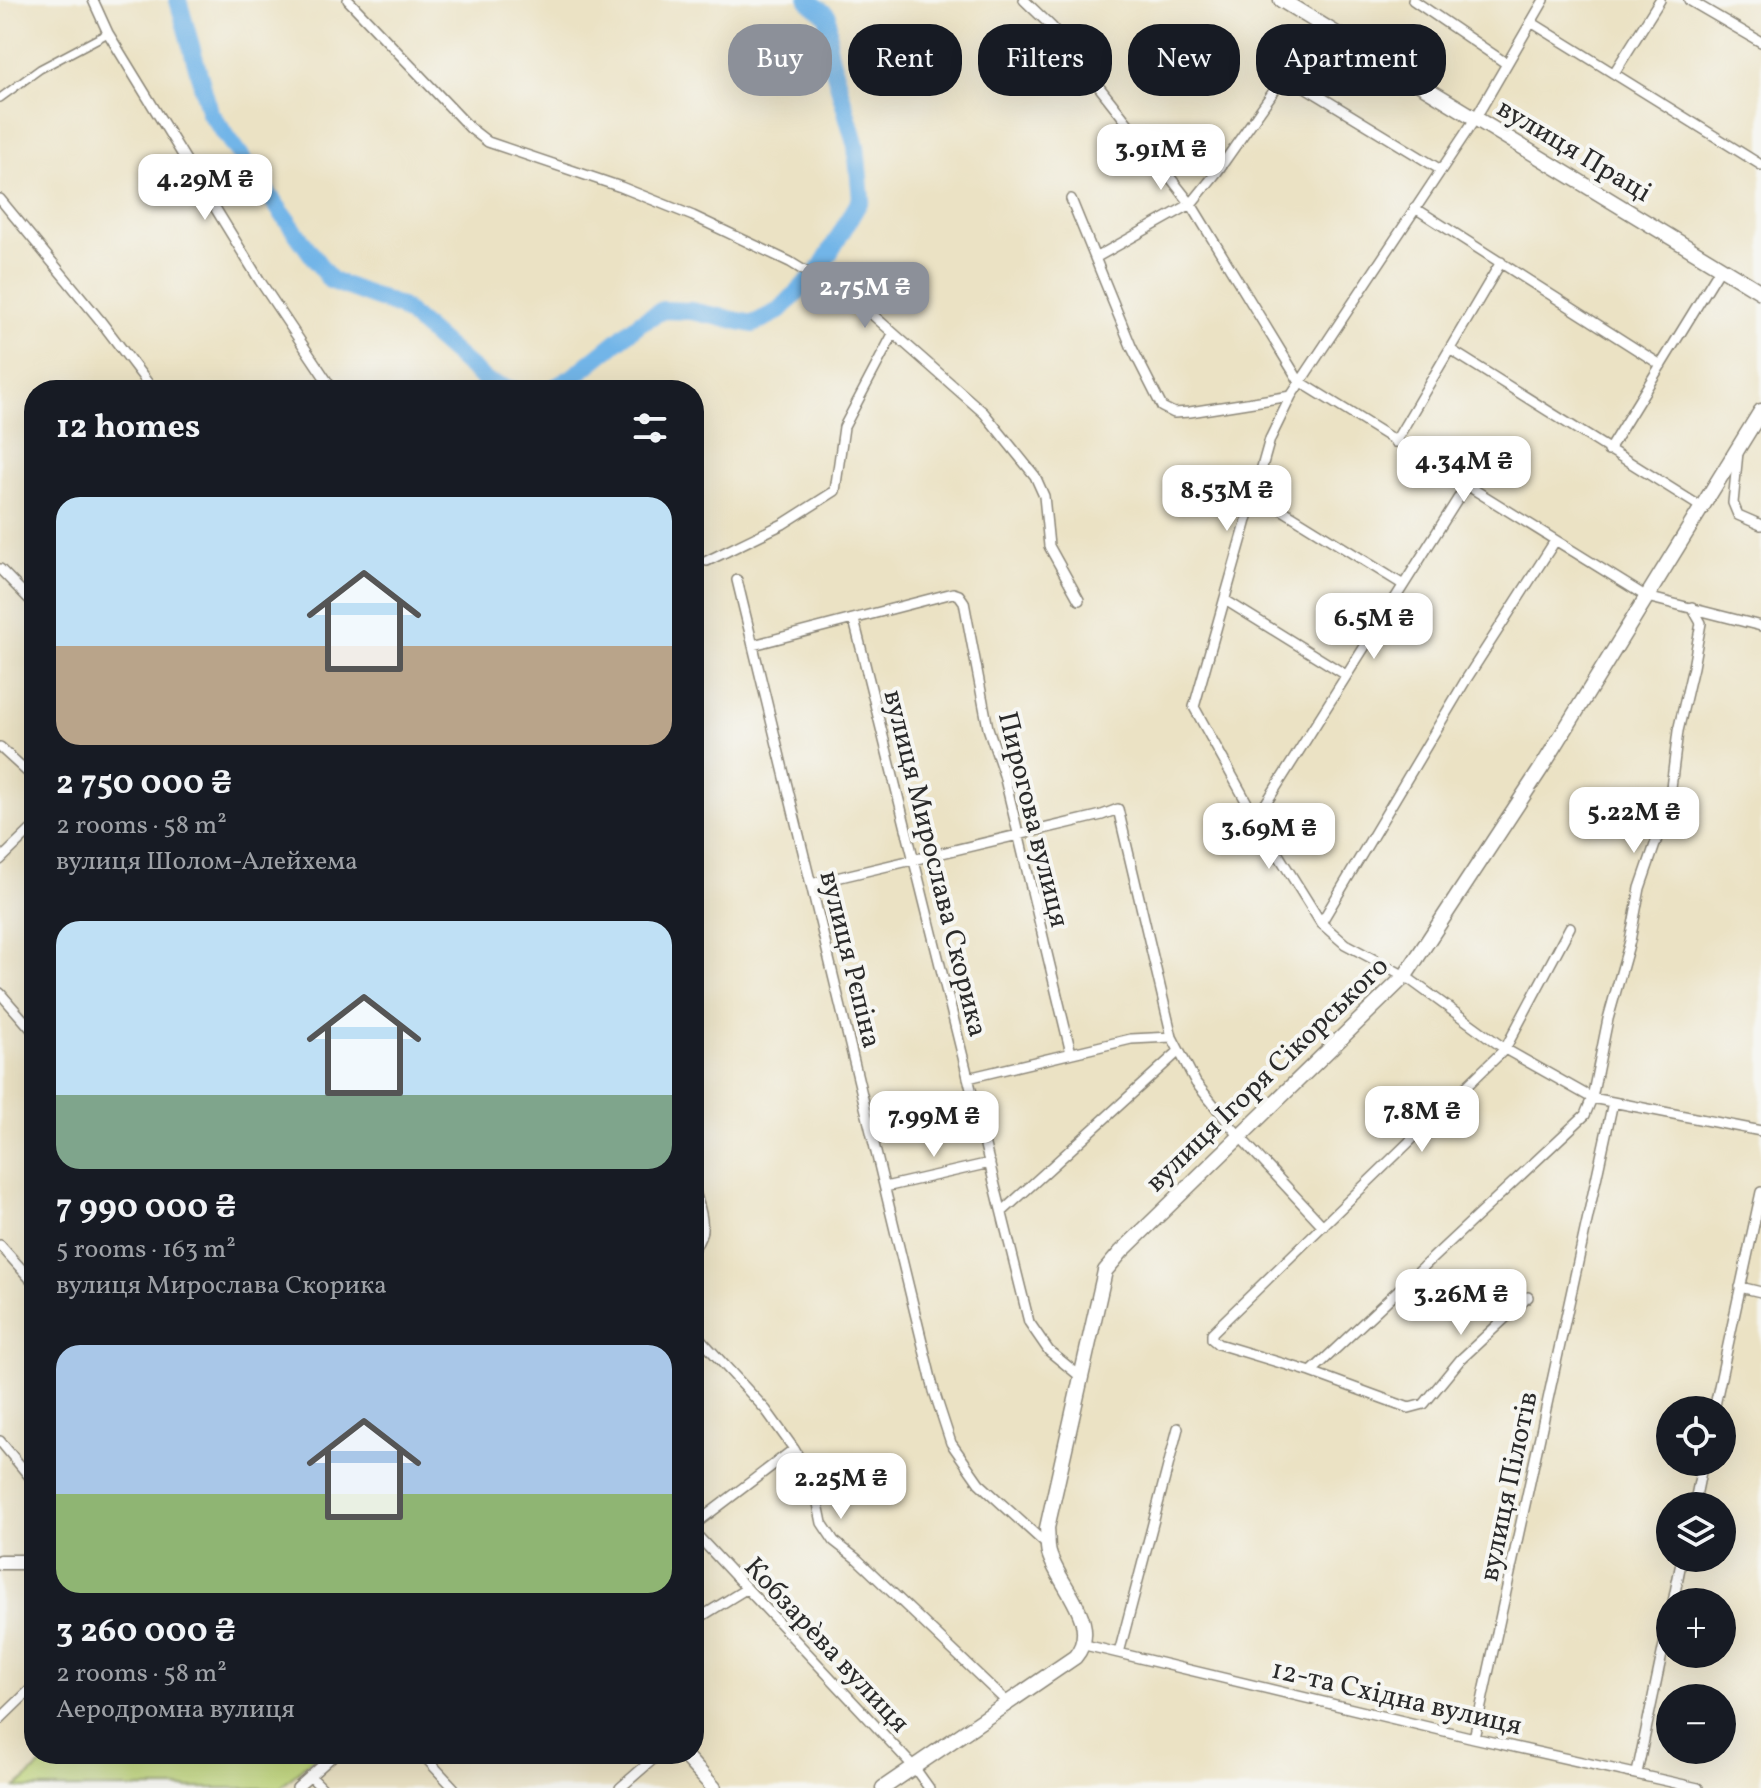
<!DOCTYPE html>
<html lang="en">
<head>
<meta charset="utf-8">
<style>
	body { margin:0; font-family:Vollkorn,serif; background:#242831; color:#f1f3f6; height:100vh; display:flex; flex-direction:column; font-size:30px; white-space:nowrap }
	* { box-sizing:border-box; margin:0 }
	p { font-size:26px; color:#9ea1a6 }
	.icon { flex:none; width:44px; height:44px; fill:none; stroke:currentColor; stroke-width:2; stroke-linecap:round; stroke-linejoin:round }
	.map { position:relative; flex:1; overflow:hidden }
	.side { position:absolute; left:24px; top:380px; width:680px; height:1384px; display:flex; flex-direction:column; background:#171b24; border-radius:32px; box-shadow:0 8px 32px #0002 }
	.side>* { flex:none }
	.banner { position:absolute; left:728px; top:24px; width:760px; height:72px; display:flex; gap:16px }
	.tools { position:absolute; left:1656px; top:1396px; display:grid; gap:16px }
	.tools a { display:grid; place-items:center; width:80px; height:80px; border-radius:50%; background:#171b24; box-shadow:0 8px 32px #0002; font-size:40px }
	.price { position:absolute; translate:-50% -68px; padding:0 18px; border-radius:16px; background:#fff; color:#222; font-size:26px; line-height:52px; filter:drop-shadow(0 2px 4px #0008) }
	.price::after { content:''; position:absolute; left:50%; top:48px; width:24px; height:18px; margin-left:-12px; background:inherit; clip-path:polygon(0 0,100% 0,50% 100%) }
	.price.current { background:#8c9099; color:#fff }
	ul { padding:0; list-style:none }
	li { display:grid; align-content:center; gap:16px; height:424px; padding:0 32px }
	li span { display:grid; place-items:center; height:248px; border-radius:24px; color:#555 }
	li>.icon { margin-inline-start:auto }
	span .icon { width:144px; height:144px; fill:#fffc; stroke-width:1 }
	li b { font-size:34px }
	h2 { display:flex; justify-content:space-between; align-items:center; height:96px; padding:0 32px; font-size:34px }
	.chip { padding:0 28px; border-radius:32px; background:#171b24; box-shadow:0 8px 32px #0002; font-size:28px; line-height:72px }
	.chip.current { background:#8c9099; color:#fff }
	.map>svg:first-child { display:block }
</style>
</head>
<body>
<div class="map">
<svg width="1761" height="1788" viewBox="0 0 1761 1788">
	<rect width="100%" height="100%" fill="#f6f6f2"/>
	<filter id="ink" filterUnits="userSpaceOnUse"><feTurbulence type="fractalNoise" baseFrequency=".0125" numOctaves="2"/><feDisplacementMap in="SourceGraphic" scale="16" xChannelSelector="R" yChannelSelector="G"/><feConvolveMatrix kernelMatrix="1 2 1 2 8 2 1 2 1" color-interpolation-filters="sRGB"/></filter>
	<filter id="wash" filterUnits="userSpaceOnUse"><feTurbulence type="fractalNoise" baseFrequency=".006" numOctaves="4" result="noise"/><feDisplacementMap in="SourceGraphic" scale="32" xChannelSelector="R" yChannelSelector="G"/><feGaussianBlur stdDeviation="1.8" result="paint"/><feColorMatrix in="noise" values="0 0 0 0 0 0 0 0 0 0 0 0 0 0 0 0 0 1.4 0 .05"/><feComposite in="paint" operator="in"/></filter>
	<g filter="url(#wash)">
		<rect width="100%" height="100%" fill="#ebe2c4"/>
		<path fill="#c0d67a" stroke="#768052" stroke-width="2" d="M53,1754H318L280,1788H16Z"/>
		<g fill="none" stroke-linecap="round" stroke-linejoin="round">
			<path stroke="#72b5e8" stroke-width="18" d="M178,0L210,113L330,280L401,307L488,383L513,390
				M550,390L573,377L641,322L663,310L691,311L753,324L779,311L820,269L861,199L856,146L828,49V16L808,0"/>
		</g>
	</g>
	<g filter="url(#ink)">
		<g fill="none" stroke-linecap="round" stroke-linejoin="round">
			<g stroke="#8b8678" stroke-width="10">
				<path id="pedestrian" d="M0,98L40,69L108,33"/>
			</g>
			<g stroke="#8b8678" stroke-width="12">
				<path id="minor" d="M93,0L108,33L260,281L333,390
					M348,0L470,128L488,142L621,187L693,216L790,262L866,309L984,413L1035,476L1044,496L1049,546L1079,600
					M1024,0L1052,27L1191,204L1299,381L1647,597L1761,626
					M1413,0L1507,64
					M1544,0L1475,119L1291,396L1270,439L1194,707L1256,819L1321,923L1345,944L1405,976L1505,1049L1592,1098L1761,1131
					M1689,0L1761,42
					M1531,22L1761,165
					M1614,73L1660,0
					M1285,75L1441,170
					M0,199L99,319L153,390
					M1071,199L1131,346L1162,407L1174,413L1190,412L1291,396
					M1415,208L1661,365
					M1095,258L1191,204L1217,172L1321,24
					M1451,350L1701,507
					M1395,442L1501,262
					M1608,451L1721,267
					M1738,452L1733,503L1738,515L1761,525
					M1255,493L1402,584
					M707,561L783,524L835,491L844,427L893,334
					M0,569L34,604
					M737,580L934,1391L951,1443L979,1483L1048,1546
					M1225,600L1346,675
					M854,620L1029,1322L1049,1351L1081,1377
					M753,645L953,593L959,595L964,602L988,728L1004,775L1071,1053
					M0,747L34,778
					M1256,819L1466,486
					M0,860L34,827
					M811,884L1102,815L1118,809L1172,1037L1196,1083L1240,1137L1323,1226
					M1321,923L1467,678L1555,541
					M0,993L34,1032
					M968,1078L1131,1039L1172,1037
					M694,1187C699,1209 710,1228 694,1248
					M885,1187L990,1163
					M1003,1211L1179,1051
					M0,1245L34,1283
					M1740,1287L1761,1292
					M1528,1297L1460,1360L1424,1404L1409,1408L1311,1372L1218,1344L1212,1339V1333L1505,1049L1570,927
					M694,1332L766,1410L794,1449L814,1484L822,1523L834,1541L857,1559L1008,1703
					M1311,1372L1585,1115L1592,1098L1608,1019L1630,941L1640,888L1669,804L1678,731L1693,667L1701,623L1692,607
					M1714,1410L1761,1192
					M0,1441L34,1482
					M1694,1506L1703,1462
					M694,1525L794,1449
					M694,1532L914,1767L929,1788
					M1673,1602L1682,1558
					M694,1621L746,1589
					M1085,1645L1474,1738L1698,1788
					M1119,1653L1178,1428
					M0,1719L34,1686
					M1474,1738L1613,1102
					M422,1754L454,1788
					M1637,1773L1670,1616
					M310,1776L322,1788
					M297,1788L335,1754
					M620,1788L659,1754"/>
			</g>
			<g stroke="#8b8678" stroke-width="17">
				<path id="secondary" d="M1281,0L1761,292
					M0,1562H34
					M683,1754L714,1788
					M883,1788L1075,1657C1103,1624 1059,1587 1049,1553C1047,1546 1048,1536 1047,1528L1105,1271L1121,1252L1405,976L1542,767L1761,411"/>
			</g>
			<use href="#pedestrian" stroke="#fff" stroke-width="7"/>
			<use href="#minor" stroke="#fff" stroke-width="9"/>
			<use href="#secondary" stroke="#fff" stroke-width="14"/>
		</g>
	</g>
	<g text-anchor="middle" stroke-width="8" stroke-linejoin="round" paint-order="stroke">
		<g font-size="28" fill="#2b2b2b" stroke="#f6f6f2">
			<text transform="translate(1575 149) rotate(31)" y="10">вулиця Праці</text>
			<text transform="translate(1035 819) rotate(76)" y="10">Пирогова вулиця</text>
			<text transform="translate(937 863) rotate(76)" y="10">вулиця Мирослава Скорика</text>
			<text transform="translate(852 959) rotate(76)" y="10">вулиця Рєпіна</text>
			<text transform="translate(1266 1073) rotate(-44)" y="10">вулиця Ігоря Сікорського</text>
			<text transform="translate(1507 1486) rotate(-78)" y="10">вулиця Пілотів</text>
			<text transform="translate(828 1644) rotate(47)" y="10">Кобзарèва вулиця</text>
			<text transform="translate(1397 1696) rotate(13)" y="10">12-та Східна вулиця</text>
		</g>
	</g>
</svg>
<div class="tools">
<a><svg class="icon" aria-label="locate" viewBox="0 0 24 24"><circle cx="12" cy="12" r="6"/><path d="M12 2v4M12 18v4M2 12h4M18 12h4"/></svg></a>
<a><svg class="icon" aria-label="layers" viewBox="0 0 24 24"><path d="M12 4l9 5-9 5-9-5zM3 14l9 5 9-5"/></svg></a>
<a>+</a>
<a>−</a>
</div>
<b class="price" style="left:1161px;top:192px">3.91M ₴</b>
<b class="price" style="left:205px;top:222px">4.29M ₴</b>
<b class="price current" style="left:865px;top:330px">2.75M ₴</b>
<b class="price" style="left:1464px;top:504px">4.34M ₴</b>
<b class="price" style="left:1227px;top:533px">8.53M ₴</b>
<b class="price" style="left:1374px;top:661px">6.5M ₴</b>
<b class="price" style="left:1634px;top:855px">5.22M ₴</b>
<b class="price" style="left:1269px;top:871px">3.69M ₴</b>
<b class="price" style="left:1422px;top:1154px">7.8M ₴</b>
<b class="price" style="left:934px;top:1159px">7.99M ₴</b>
<b class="price" style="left:1461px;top:1337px">3.26M ₴</b>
<b class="price" style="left:841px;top:1521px">2.25M ₴</b>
<div class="banner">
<a class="chip current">Buy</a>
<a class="chip">Rent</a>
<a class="chip">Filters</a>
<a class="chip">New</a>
<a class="chip">Apartment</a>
</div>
<section class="side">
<h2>12 homes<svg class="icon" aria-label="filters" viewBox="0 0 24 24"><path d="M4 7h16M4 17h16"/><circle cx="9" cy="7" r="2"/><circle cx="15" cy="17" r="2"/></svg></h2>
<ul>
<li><span style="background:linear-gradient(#bfe0f5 60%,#b9a48a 0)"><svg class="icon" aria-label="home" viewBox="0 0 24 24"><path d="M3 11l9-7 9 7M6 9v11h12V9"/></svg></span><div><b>2 750 000 ₴</b><p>2 rooms · 58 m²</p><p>вулиця Шолом-Алейхема</p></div></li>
<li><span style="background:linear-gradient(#bfe0f5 70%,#7fa58c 0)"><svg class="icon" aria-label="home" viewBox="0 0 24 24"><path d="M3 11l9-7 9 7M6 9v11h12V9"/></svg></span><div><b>7 990 000 ₴</b><p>5 rooms · 163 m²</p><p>вулиця Мирослава Скорика</p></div></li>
<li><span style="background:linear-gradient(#a9c7e8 60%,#8fb573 0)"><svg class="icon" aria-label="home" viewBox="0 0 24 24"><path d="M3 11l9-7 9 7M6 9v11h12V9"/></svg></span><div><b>3 260 000 ₴</b><p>2 rooms · 58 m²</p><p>Аеродромна вулиця</p></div></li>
</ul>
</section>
</div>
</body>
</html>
